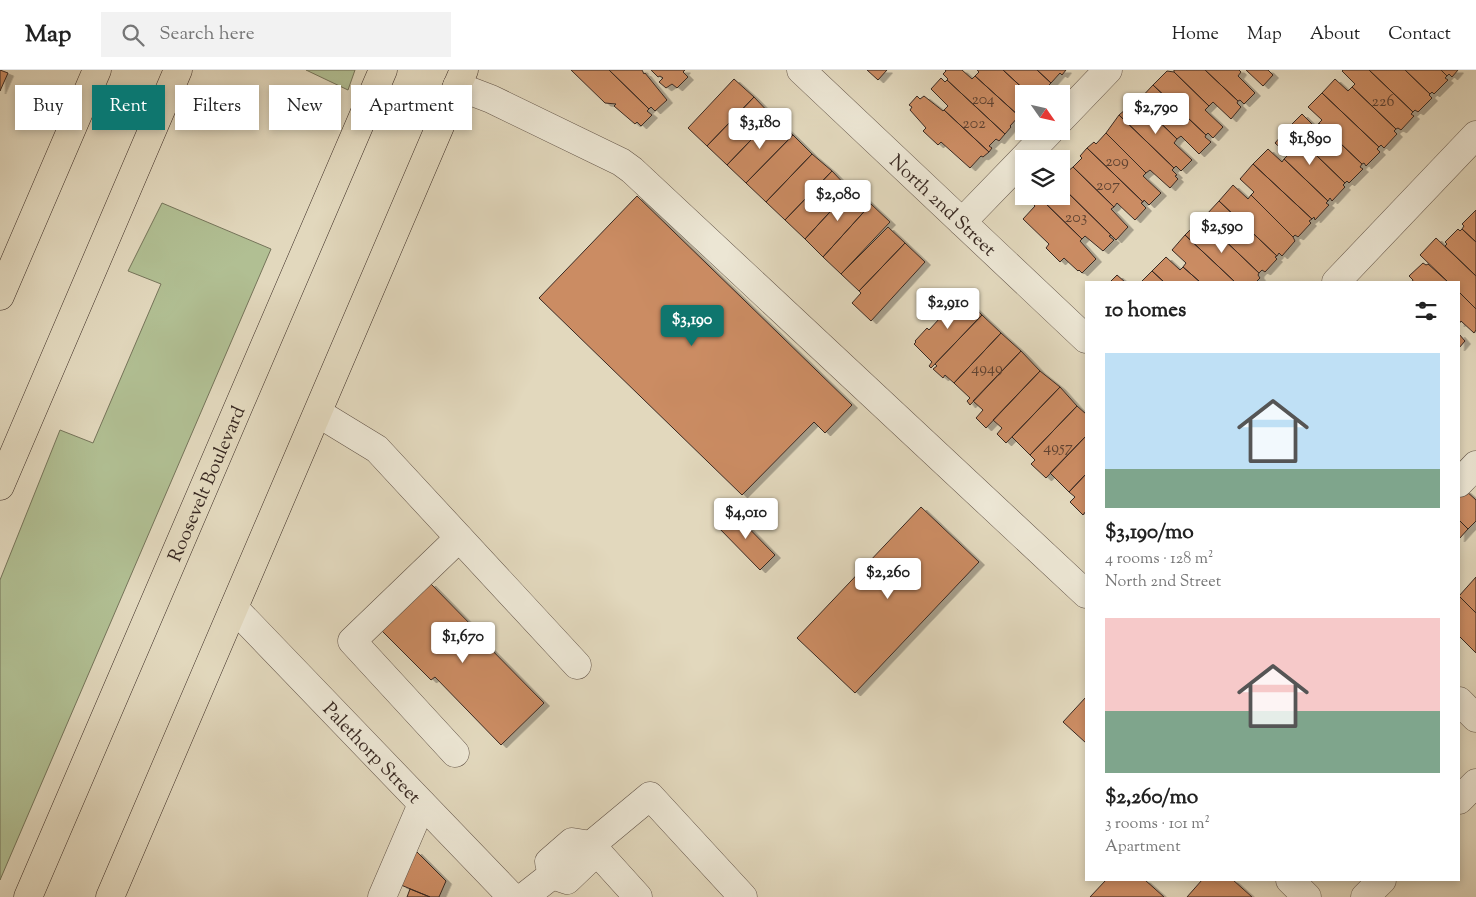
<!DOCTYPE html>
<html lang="en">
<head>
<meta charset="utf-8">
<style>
	body { margin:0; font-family:"Sorts Mill Goudy",serif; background:#f2f2f2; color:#222; height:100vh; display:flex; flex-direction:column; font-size:19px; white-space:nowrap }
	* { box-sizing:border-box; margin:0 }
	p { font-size:16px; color:#767676 }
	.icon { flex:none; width:28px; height:28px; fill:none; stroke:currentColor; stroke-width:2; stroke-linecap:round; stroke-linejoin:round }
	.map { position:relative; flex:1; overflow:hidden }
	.sheet { position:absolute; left:1085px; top:211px; width:375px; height:600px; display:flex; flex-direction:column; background:#fff; border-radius:0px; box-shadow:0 2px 8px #0003 }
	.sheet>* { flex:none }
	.hud { position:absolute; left:15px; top:15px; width:475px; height:45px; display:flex; gap:10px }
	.needle { width:32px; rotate:124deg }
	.fabs { position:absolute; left:1015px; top:15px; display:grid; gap:10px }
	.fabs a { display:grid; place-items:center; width:55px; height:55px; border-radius:0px; background:#fff; box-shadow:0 2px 8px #0003; font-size:25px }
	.price { position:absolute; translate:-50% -42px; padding:0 11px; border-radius:5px; background:#fff; color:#222; font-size:16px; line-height:32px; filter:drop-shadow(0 1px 2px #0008) }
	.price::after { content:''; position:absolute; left:50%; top:30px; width:15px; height:11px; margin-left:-8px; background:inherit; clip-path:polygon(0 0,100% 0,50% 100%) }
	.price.selected { background:#0f766e; color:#fff }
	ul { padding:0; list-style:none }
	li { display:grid; align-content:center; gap:10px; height:265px; padding:0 20px }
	li span { display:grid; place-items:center; height:155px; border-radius:0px; color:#555 }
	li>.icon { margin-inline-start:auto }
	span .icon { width:90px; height:90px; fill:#fffc; stroke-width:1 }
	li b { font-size:21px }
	h2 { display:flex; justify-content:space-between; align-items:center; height:60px; padding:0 20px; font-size:21px }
	.pill { padding:0 18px; border-radius:0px; background:#fff; box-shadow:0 2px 8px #0003; font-size:18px; line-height:45px }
	.pill.selected { background:#0f766e; color:#fff }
	header { display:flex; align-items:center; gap:30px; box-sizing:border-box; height:70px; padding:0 25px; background:#fff; border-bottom:1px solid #e0e0e0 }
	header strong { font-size:24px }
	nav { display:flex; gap:28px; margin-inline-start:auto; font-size:18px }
	.search { width:350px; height:45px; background:#f2f2f2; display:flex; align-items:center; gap:12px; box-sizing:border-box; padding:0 18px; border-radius:0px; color:#767676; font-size:19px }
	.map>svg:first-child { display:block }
</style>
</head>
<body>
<header>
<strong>Map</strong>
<div class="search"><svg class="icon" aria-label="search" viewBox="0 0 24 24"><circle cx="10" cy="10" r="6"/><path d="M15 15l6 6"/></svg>Search here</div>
<nav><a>Home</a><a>Map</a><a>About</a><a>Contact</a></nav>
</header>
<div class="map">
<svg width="1476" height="827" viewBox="0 0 1476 827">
	<defs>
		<filter id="shadow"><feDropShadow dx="5.5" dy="3" stdDeviation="0" flood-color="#0004"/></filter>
	</defs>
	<rect width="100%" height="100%" fill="#e2d8bd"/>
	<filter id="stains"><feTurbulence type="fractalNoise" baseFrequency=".004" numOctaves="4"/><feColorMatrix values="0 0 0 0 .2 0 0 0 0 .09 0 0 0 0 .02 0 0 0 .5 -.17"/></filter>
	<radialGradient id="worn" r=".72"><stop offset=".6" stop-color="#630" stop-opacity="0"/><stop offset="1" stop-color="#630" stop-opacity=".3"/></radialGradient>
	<path fill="#b1bf93" stroke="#75745a" d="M306,0H355L348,20Z
		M162,133L271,179L0,810V510L60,360L93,373L161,214L128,201Z"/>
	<path fill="#cb8c64" stroke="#392922" filter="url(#shadow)" d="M0,0L8,3L0,21Z
		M571,0H609L649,39L647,41L652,45L641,56L637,52L635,54L614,36L616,34L605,33Z
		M609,0H642L644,4L645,3L667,30L655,41L651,37L649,39Z
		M651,0H685L683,2L688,7L677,18L672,14L666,18L659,12L663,8L660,6L658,7Z
		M867,0H887L878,10Z
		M945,0H962L972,9L975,6L1019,46L1010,56L1011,57L1005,64L947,10L948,9L943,4L946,1Z
		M977,0H1003L1029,24H1024V41L1019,46L975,6L979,2Z
		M1003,0H1037L1051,13L1041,23L1042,24H1029Z
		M1037,0H1066L1062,5L1060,3L1051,13Z
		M1174,0H1205L1238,31L1237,33L1241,37L1231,49L1213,32L1209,36L1174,2Z
		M1205,0H1239L1241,2L1238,6L1255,23L1244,34L1240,30L1238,31Z
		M1246,0H1268L1273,5L1263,16Z
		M1343,0H1369L1413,42L1411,44L1414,46L1401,60L1398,58L1396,59L1352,17L1355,14L1342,1Z
		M1369,0H1405L1430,24L1429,25L1432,28L1418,42L1415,40L1413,42Z
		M1405,0H1441L1447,6L1445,8L1448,10L1434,24L1432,22L1430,24Z
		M1441,0H1458L1452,7L1449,4L1447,6Z
		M1167,1L1174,2L1209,36L1205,40L1223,57L1213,68L1208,63L1206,65L1153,15Z
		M941,8L945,12L947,10L1005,64L999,71L996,69L989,76L992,78L989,82L944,40L948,36L931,19Z
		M734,9L754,27L707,76L688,58Z
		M1335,9L1348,21L1352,17L1396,59L1394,61L1397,64L1384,78L1381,75L1379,77L1322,23Z
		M1153,15L1206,65L1205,67L1211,72L1199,84L1181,66L1177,69L1138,31Z
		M1322,23L1379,77L1377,79L1380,82L1366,96L1364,93L1362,94L1319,53L1322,50L1308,37Z
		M917,26L920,29L924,26L943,41L944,40L989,82L983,87L981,86L970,98L941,72L938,75L923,61L926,58L910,40L912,37L909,35Z
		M754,27L773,47L727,95L707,76Z
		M1138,31L1177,69L1174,73L1192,90L1181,101L1176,96L1174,98L1119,45L1126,39L1128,41Z
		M1302,44L1315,57L1319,53L1362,94L1360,97L1363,99L1349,113L1347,111L1345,113L1288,58Z
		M1119,45L1174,98L1172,100L1177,105L1175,106L1178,109L1170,118L1150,100L1146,103L1106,63Z
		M773,47L793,65L746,113L727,95Z
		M1288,58L1345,113L1343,115L1345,117L1332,131L1330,128L1328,131L1284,89L1288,85L1275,73Z
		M1106,63L1146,103L1143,106L1161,123L1149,135L1144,130L1143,132L1087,78L1094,72L1096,74Z
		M793,65L812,84L766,132L746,113Z
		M1087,78L1143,132L1141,133L1146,138L1135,150L1117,133L1114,137L1073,97L1082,88L1080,86Z
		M1268,79L1282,92L1284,89L1328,131L1326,133L1329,135L1315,150L1314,147L1312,149L1253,94Z
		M812,84L832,101L785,150L766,132Z
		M1253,94L1312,149L1309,151L1311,153L1298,167L1295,165L1293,167L1251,125L1254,122L1240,109Z
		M1073,97L1114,137L1111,139L1128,157L1116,170L1061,116V107Z
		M832,101L850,120L805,169L785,150Z
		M1233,115L1248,129L1251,125L1293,167L1295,171L1282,186L1279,183L1277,186L1219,131Z
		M1061,116L1111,165L1109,166L1114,170L1103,181L1085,166L1082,169L1040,128L1045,126H1061Z
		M853,117L871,134L823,187L805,169Z
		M637,126L852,335L825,363L814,352L742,425L539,228Z
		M1040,128L1082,169L1080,171L1096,189L1082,203L1079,200L1078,201L1064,188L1060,192L1046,178L1049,174L1023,149L1035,136L1034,135Z
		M1219,131L1277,186L1275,187L1277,189L1265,202L1262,200L1259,203L1216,162L1220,158L1206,145Z
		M871,134L890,152L841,204L823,187Z
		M1476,140V172L1462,159L1464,156L1462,154Z
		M1200,150L1214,164L1216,162L1259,203L1258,205L1260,208L1256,212H1235L1185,165Z
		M888,157L905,173L859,221L841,204Z
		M1458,159L1460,161L1462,159L1476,172V206L1445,176L1447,174L1445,172Z
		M1185,165L1235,212H1200L1183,197L1186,193L1172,180Z
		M1436,168L1476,206V239L1459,222V212H1448L1420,185Z
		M905,173L925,192L871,251L852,233L861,223L859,221Z
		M1166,187L1180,200L1183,197L1200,212H1164L1152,201Z
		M1423,193L1426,195L1428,194L1448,212H1412L1413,210L1409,206Z
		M1152,201L1164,212H1141Z
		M1117,205L1125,212H1110Z
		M1459,222L1476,239V260L1474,263L1461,251L1459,254Z
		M961,225L982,245L931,298L929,296L932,292L914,274L916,272L915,271L927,258L929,260Z
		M982,245L1001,263L954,313L945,305L943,308L933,299L937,296L935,294Z
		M1001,263L1021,281L970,335L967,331L970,328L954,313Z
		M1459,264L1465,271L1459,278Z
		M1021,281L1040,301L986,358L976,348L983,340L973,331Z
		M1040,301L1060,317L1006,373L997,364L1002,358L993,350Z
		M1060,317L1077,336L1030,385L1012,367Z
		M1077,336L1086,344V366L1046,408L1031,394L1035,390L1030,385Z
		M1086,366V404L1069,422L1050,403Z
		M1086,404V441L1083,445L1070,432L1075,427L1069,422Z
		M1465,420L1476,430V451L1468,459L1459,450V426Z
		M921,437L979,492L855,623L797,568Z
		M731,440L775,485L760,500L716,455Z
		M1459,450L1468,459L1459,469Z
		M1476,507V543L1459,526Z
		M430,513L479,563L477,565L544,633L501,675L435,607L431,610L382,561Z
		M1459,526L1476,543V583L1459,566Z
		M1086,627V673L1063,652Z
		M416,781L446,811L439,827H430L401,815Z
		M1106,810H1145L1164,827H1090Z
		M1202,810H1233L1252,827H1187Z
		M410,819L430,827H407Z"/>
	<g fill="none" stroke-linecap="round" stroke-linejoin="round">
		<g stroke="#635549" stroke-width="29">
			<g id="minor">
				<path id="s1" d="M801,0L1086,269"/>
				<path d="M457,16L491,29L621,92L632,100L1086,524"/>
				<path d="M1061,49L1108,0"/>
				<path d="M962,152L1050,61"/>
				<path d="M1336,212L1476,65"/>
				<path d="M318,343L377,379L577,595"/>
				<path d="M1459,413L1476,395"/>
				<path id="s2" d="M234,538L512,827"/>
				<path d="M1459,631L1476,648"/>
				<path d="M455,683L352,571L459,468"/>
				<path d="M1459,730L1476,713"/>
				<path d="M572,772L591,775L589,789L567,810L552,805L549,792Z"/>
				<path d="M1290,810L1307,827"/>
				<path d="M382,827L422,734"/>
				<path d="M524,827L552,805"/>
				<path d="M638,827L591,775L650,726L743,827"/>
				<path d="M1365,827L1382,810"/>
			</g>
		</g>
		<g stroke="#392922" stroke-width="29">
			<g id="highway">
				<path d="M0,226L97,0"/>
				<path d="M0,416L178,0"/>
				<path id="s3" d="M28,827L383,0"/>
				<path d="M110,827L464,0"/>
			</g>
		</g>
		<use href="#minor" stroke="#ece6d4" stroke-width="28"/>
		<use href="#highway" stroke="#e2d8bd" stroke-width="28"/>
	</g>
	<g text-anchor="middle" stroke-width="5" stroke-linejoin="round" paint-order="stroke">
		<g font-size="16" fill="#5e4232">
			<text x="983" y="34">204</text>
			<text x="1383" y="36">226</text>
			<text x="974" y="58">202</text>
			<text x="1117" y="96">209</text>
			<text x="1108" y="120">207</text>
			<text x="1076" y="152">203</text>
			<text x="987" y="303">4949</text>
			<text x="1058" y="382">4957</text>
		</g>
		<g font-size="19" fill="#392922" stroke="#ece6d4">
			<text dy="7" stroke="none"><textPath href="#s1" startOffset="196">North 2nd Street</textPath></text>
			<text dy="7" stroke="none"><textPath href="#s3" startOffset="450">Roosevelt Boulevard</textPath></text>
			<text dy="7" stroke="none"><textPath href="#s2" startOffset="200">Palethorp Street</textPath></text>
		</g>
	</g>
	<rect width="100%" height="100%" filter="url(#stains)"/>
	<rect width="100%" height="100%" fill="url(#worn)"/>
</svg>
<div class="fabs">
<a><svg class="needle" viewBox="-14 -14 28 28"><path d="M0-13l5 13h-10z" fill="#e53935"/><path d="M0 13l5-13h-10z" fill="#767676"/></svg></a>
<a><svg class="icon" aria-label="layers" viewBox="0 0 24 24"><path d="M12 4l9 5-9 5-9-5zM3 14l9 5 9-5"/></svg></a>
</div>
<b class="price" style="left:1156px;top:65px">$2,790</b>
<b class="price" style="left:760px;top:80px">$3,180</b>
<b class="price" style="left:1310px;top:96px">$1,890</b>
<b class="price" style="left:838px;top:152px">$2,080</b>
<b class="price" style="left:1222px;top:184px">$2,590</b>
<b class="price" style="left:948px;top:260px">$2,910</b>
<b class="price selected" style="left:692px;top:277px">$3,190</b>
<b class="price" style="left:746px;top:470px">$4,010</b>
<b class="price" style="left:888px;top:530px">$2,260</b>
<b class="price" style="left:463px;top:594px">$1,670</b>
<div class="hud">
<a class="pill">Buy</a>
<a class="pill selected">Rent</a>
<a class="pill">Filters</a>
<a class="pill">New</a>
<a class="pill">Apartment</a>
</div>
<section class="sheet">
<h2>10 homes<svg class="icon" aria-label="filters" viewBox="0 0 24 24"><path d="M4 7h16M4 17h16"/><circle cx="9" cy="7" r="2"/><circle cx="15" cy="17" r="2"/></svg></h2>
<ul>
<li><span style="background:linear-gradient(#bfe0f5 75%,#7fa58c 0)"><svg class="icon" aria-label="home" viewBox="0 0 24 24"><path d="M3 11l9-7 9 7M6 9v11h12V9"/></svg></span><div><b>$3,190/mo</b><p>4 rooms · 128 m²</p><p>North 2nd Street</p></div></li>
<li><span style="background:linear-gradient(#f6c9c9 60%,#7fa58c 0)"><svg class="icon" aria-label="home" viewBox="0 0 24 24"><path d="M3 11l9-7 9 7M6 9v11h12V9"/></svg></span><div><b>$2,260/mo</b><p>3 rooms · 101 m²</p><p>Apartment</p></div></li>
</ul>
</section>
</div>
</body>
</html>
